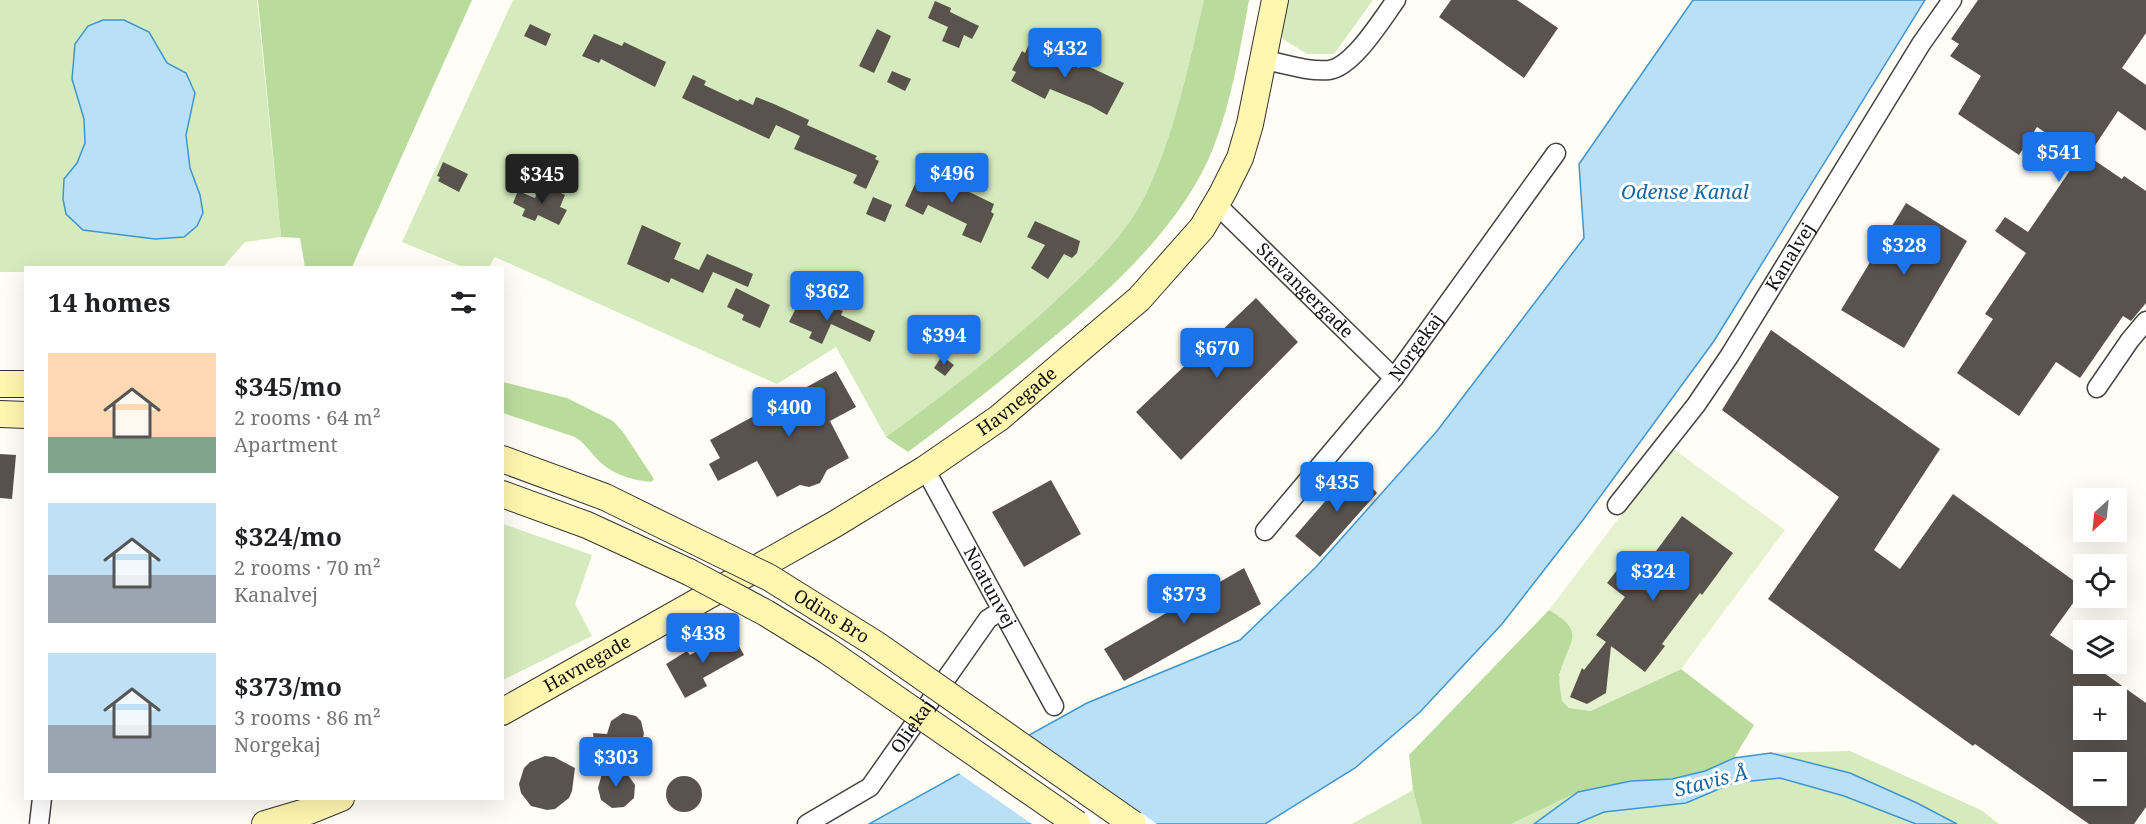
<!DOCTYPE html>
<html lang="en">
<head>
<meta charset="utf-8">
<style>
	body { margin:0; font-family:"Noto Serif",serif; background:#f6f6f6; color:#202124; height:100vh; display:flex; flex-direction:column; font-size:22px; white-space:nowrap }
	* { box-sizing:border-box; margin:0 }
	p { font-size:20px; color:#757577 }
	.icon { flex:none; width:33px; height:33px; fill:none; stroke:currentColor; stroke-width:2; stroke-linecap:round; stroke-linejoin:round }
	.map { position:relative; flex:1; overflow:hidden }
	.drawer { position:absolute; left:24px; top:266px; width:480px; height:534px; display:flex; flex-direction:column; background:#fff; border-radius:0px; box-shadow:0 6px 24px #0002 }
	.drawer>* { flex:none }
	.needle { width:39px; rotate:207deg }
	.fabs { position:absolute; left:2073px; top:488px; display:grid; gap:12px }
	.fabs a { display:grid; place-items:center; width:54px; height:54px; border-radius:0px; background:#fff; box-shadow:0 6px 24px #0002; font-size:30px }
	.price { position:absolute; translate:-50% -51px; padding:0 14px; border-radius:6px; background:#1a73e8; color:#fff; font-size:20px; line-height:39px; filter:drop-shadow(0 2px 3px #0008) }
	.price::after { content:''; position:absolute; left:50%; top:36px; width:18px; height:14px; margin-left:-9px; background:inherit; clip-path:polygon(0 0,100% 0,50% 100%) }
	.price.active { background:#222; color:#fff }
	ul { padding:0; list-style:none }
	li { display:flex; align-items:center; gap:18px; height:150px; padding:0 24px }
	li span { display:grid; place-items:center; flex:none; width:168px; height:120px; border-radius:0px; color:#555 }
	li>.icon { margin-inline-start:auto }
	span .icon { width:72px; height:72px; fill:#fffc; stroke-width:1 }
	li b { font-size:26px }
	h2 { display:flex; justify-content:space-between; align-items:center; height:72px; padding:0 24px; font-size:26px }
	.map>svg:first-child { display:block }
</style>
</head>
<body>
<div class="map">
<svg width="2146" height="824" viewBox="0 0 2146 824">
	<rect width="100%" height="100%" fill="#fffdf5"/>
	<path fill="#d5ebbd" d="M0,0H257L281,237L245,242L223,267H26L25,272H0Z
		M513,0H1204C1188,66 1175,134 1145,196C1128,231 1101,258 1073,284C1016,340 952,390 886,437L836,347L777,384L495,257L489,267H463L402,242Z
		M1285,0H1373L1334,54H1307L1283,39L1280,26Z
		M503,524L592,555L575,604L592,636L503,680Z
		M1850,751L1981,810L1999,824H1511L1578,792L1705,771L1734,758L1771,753Z
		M1413,790L1422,824H1352Z"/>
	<path fill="#b9dc9c" d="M258,0H472L352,267H305L300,238L281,237Z
		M1204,0H1249C1240,50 1232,99 1214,146C1183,226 1108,292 1044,345C1000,382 954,418 908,452L886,437C950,391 1013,342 1070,287C1099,260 1127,232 1145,196C1175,134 1188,66 1204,0Z
		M503,382L567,398L613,421L623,432L654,479L651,482C630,480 609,473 595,457C588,449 584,443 575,437L503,413Z
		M1549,610C1586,630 1572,643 1559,675L1590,711L1681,669L1754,725L1734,758L1705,771L1672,779L1631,781L1578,792L1511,824H1422L1413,790L1409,755Z"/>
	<path fill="#e6f2cf" d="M1672,448L1785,530L1681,669L1590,711L1569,708L1562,701C1561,693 1558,681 1560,673C1568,640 1589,632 1549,610Z"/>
	<path fill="#b9e0f7" stroke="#3f96cf" stroke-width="1.5" d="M1693,0H1925L1714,341L1583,520L1502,624L1420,712L1355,768L1265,824H869L1087,703L1240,640L1316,567L1437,431L1584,238L1579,164Z
		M103,20H124L149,32L167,63L186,73L195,93L186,135L190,168L200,195L203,213L197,226L184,237L155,239L83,230L66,214L63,199L64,179L77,163L85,143L84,119L72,79L75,44L88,26Z
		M1771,753L1850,773L1917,803L1957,824H1916L1844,796L1780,778L1733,783L1686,803L1604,812L1576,824H1534L1578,792L1631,781L1672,779L1705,771L1734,758Z"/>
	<path fill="#fffdf5" d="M1027,733L1157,824H1032L957,772Z"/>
	<path fill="#5a524d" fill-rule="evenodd" d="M1451,0H1517L1558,28L1524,78L1439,17Z
		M1978,0H2146V33L2122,68L2146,85V131L2118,111L2088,156L2122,179L2124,176L2146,191V303L2131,321L2123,316L2080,378L2056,362L2019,416L1957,373L1993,319L1985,314L2026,253L1995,231L2005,217L2028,232L2071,169L2067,167L2076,153L2037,127L2019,155L1958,114L1981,76L1950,56L1959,44L1951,39Z
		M935,1L951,8L950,12L979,26L972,39L964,35L959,48L942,41L948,27L928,18Z
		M530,24L551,34L546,46L524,36Z
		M877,29L891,36L874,73L859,66Z
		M594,34L622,46L624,42L666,62L655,87L601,59L599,63L582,56Z
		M1031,40L1043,46L1041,49L1079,68L1081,63L1124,83L1107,115L1091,106L1050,89L1045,99L1011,81L1016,72L1012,70L1022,51L1025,53Z
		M892,71L911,79L905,91L887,82Z
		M693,75L706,81L704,85L738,101L740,99L753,105L756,97L774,104L809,120L807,125L877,156L875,159L879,161L866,189L853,183L857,175L794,149L800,136L776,125L769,139L682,98Z
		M443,162L468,174L459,192L438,181L440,177L437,176Z
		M922,169L994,204L991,212L994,214L981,243L962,235L967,224L928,205L923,215L905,206Z
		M541,184L565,195L560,207L567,210L559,225L538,215L535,221L522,216L525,209L513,203L518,191L535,198Z
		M873,197L892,205L885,222L866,214Z
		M1906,203L1967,241L1904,348L1841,310Z
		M1035,221L1080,241L1077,253L1072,258L1064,254L1048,279L1031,268L1045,245L1027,237Z
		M642,225L681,243L674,259L699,270L707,254L753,274L748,287L713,272L703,293L671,278L669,283L627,264Z
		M736,288L770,305L760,328L742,320L744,315L727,307Z
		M1256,298L1298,342L1181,460L1136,412Z
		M800,300L822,310L825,304L843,311L841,315L875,331L870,342L831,324L822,344L809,338L812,332L789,322Z
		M1771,330L1940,449L1874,550L1900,569L1953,494L2084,588L2050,635L2084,658V663H2090L2146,703V807L2134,824H2089L1975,744L1973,746L1768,599L1839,497L1722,410ZM2084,696H2116V729H2084ZM2084,762H2116V795H2084Z
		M942,356L954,365L945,376L934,368Z
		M836,371L856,407L830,421L849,458L827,470L820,483L809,487L800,485L777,497L757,461L718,481L709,464L720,458L710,440Z
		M0,454L16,455L12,499L0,498Z
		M1354,468L1377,493L1320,557L1295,536Z
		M1051,480L1081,534L1024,567L992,512Z
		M1682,516L1733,553L1702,595L1700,593L1662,644L1665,646L1645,672L1611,646L1606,693L1587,704L1570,697L1582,668L1584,670L1606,642L1596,635L1625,597L1607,583L1632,551L1648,562Z
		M1244,568L1261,604L1124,681L1104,649Z
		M731,632L744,655L703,678L707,686L685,698L666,664L687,651L690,655Z
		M623,713L636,716L641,721L644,734L642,740L630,748L595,749L593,733L607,734L611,721Z
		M545,756L554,757L575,768L572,791L569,798L555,809L547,810L531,806L521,793L519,784L524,768L530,762Z
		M605,763L628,775L635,785L634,798L624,807L612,808L601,800L598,788Z
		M666 794a18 18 0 1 1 36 0a18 18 0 1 1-36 0Z"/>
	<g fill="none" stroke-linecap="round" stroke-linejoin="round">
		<g stroke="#444" stroke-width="21">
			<g id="street">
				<path d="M1265,60C1285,64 1309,72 1329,70C1353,67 1382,19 1396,0"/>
				<path id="s1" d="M1216,204L1394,378"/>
				<path d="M2097,388L2130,340L2146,321"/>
				<path id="s2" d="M925,469L1054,706"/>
				<path id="s3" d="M1617,505L1696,405L1730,355L1921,44L1952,0"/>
				<path id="s4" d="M1265,531L1394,378L1556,153"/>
				<path d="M39,824L42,798"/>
				<path id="s5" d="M807,824L870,787L988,619L1002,610"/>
			</g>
		</g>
		<g stroke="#333" stroke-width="28">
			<g id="secondary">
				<path d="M0,384H26"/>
				<path d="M0,414L26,415"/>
				<path d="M502,459L605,497L719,553"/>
				<path d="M502,494L587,525L689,572"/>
				<path id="s6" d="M502,712L835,524L925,469L999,418L1139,299L1202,228L1222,194L1240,158L1250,124L1275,0"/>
				<path d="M265,824L309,811L341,798"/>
			</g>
		</g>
		<use href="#street" stroke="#fff" stroke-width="18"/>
		<use href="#secondary" stroke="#fff6b0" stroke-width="26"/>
		<g stroke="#333" stroke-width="28" stroke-linecap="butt">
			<g id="secondary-bridge">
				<path id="s7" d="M719,553L770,578L874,643L1133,824"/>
				<path d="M689,572L766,613L826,650L1077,824"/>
			</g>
		</g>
		<use href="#secondary-bridge" stroke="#fff6b0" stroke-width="26"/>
	</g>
	<g text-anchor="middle" stroke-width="6" stroke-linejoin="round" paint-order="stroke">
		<g font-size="18" fill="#111" stroke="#fff">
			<text dy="6" stroke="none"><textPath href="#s3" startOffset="303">Kanalvej</textPath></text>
			<text dy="6" stroke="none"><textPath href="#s1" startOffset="124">Stavangergade</textPath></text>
			<text dy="6" stroke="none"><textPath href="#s4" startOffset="238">Norgekaj</textPath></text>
			<text dy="6" stroke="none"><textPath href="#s6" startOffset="602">Havnegade</textPath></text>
			<text dy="6" stroke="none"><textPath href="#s2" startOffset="135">Noatunvej</textPath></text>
			<text dy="6" stroke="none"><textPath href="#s7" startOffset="129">Odins Bro</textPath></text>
			<text dy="6" stroke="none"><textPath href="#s6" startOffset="98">Havnegade</textPath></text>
			<text dy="6" stroke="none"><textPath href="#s5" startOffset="147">Oliekaj</textPath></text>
		</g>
		<g font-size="20" font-style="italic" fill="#1768a6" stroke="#fff">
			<text x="1685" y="199">Odense Kanal</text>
			<text transform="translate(1711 781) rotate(-14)" y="7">Stavis Å</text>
		</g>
	</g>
</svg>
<div class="fabs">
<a><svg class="needle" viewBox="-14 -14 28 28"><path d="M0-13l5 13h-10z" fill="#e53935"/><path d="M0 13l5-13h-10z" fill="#757577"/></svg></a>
<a><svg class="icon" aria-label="locate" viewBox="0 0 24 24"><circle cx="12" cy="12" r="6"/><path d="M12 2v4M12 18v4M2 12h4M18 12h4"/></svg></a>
<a><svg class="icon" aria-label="layers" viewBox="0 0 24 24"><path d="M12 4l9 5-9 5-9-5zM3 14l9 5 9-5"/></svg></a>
<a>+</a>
<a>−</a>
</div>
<b class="price" style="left:1065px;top:79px">$432</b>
<b class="price" style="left:2059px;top:183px">$541</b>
<b class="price" style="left:952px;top:204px">$496</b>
<b class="price active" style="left:542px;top:205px">$345</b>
<b class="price" style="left:1904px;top:276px">$328</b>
<b class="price" style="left:827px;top:322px">$362</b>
<b class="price" style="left:944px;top:366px">$394</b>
<b class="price" style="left:1217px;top:379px">$670</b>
<b class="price" style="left:789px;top:438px">$400</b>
<b class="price" style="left:1337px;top:513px">$435</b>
<b class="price" style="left:1653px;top:602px">$324</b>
<b class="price" style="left:1184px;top:625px">$373</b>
<b class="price" style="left:703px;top:664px">$438</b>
<b class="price" style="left:616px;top:788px">$303</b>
<section class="drawer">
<h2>14 homes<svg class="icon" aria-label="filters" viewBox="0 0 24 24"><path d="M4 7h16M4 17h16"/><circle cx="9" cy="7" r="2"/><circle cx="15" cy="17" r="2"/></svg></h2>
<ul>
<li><span style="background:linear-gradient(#ffd9b3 70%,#7fa58c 0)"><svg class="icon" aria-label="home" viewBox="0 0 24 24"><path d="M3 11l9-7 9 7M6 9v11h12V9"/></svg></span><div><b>$345/mo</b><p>2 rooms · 64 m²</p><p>Apartment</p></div></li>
<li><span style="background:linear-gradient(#bfe0f5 60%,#9aa5b1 0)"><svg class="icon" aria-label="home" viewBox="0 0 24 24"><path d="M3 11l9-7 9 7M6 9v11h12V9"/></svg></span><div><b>$324/mo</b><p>2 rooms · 70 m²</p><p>Kanalvej</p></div></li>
<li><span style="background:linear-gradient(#bfe0f5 60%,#9aa5b1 0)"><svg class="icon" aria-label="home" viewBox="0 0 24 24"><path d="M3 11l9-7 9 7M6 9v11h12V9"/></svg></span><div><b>$373/mo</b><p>3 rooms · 86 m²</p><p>Norgekaj</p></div></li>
</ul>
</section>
</div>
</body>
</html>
